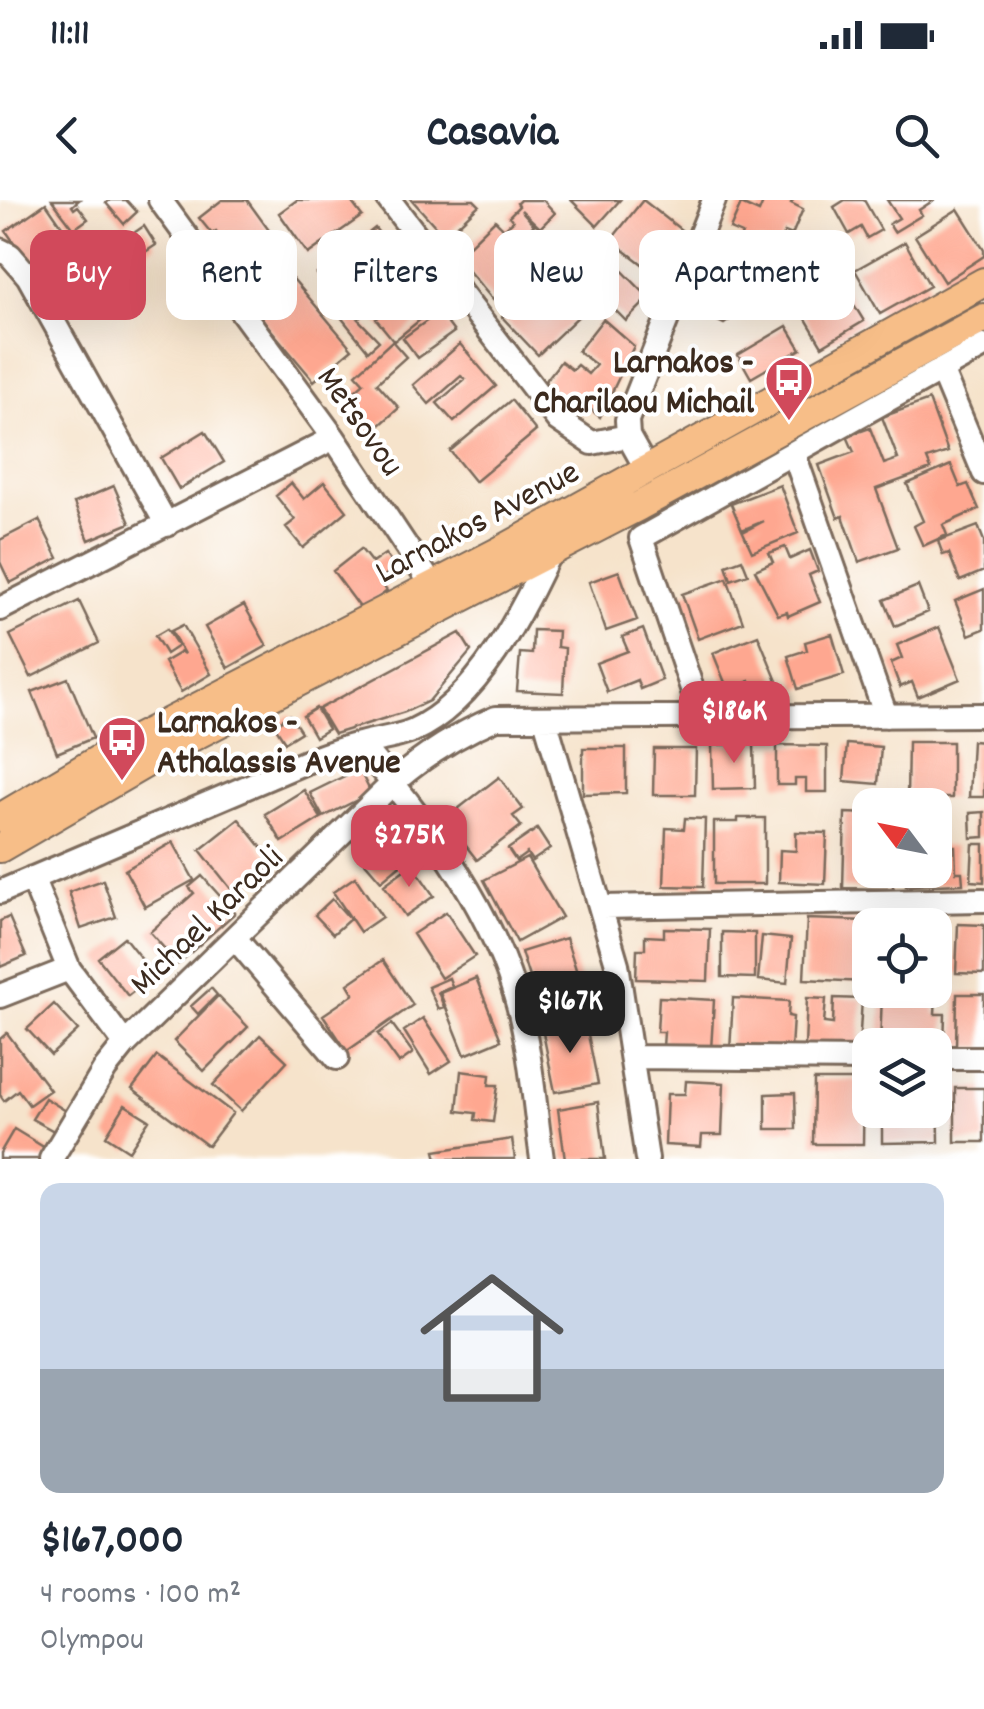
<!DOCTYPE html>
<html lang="en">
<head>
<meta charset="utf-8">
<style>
	body { margin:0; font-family:Dekko,sans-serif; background:#f6f6f7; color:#1f2937; height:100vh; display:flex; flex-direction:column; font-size:38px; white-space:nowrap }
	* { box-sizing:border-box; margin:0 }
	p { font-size:32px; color:#747a83 }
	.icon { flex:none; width:55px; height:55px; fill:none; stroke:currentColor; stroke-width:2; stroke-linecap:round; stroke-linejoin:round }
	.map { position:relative; height:959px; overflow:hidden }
	.panel { display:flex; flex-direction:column; background:#fff; flex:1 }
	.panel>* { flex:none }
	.hud { position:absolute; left:30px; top:30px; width:925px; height:90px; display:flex; gap:20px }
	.needle { width:65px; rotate:302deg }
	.controls { position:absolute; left:852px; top:588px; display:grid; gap:20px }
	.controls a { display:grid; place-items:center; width:100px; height:100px; border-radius:20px; background:#fff; box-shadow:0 10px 40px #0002; font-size:50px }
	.price { position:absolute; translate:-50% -85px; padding:0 22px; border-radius:20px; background:#d1495b; color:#fff; font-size:32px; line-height:65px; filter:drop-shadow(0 2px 5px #0008) }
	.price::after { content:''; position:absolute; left:50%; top:60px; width:30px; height:22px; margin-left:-15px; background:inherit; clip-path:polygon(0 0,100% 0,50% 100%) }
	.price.selected { background:#222; color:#fff }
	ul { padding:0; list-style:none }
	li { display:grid; align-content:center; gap:20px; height:530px; padding:0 40px }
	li+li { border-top:2px solid #e0e1e3 }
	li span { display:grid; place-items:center; height:310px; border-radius:20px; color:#555 }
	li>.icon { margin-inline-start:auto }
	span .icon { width:180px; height:180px; fill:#fffc; stroke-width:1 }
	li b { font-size:42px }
	.chip { padding:0 35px; border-radius:20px; background:#fff; box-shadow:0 10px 40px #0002; font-size:35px; line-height:90px }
	.chip.selected { background:#d1495b; color:#fff }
	.status { display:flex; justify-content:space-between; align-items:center; height:70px; padding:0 50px; background:#fff; direction:ltr }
	.status svg { height:28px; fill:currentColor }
	header { display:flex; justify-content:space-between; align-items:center; height:130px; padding:0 40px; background:#fff; font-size:45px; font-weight:700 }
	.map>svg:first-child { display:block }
</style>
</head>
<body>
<div class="status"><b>11:11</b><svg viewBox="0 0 49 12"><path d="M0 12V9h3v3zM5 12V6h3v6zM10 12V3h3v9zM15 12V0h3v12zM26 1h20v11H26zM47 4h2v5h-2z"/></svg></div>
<header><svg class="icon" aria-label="back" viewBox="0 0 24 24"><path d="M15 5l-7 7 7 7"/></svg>Casavia<svg class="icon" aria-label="search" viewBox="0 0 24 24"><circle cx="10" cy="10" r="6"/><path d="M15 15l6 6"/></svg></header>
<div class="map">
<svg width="984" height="959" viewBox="0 0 984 959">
	<rect width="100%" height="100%" fill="#fff"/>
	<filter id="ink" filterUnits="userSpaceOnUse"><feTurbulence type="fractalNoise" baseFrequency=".01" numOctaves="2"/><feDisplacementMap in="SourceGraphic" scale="20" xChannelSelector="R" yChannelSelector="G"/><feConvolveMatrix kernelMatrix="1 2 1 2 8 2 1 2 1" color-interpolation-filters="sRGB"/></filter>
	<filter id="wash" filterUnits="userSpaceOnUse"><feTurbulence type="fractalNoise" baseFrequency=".0048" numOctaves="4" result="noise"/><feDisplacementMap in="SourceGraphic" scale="40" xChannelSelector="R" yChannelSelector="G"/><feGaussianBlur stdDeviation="2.25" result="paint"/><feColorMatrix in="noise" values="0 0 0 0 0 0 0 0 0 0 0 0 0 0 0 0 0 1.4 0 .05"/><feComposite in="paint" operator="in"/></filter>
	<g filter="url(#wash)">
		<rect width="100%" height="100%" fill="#f6e3cb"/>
		<g id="blocks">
			<path fill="#fea790" d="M52,0H79L72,6L74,9L78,6L88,19L74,29Z
				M110,0H126L137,12L124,24L106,3Z
				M222,0H247L276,40L266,48L258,38L235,56L216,31L212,34L199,18Z
				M297,0H350L362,16L308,54L279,13Z
				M412,0H474L479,5L445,37Z
				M520,0H543L555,13L540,28L521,10L534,25L526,32L544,50L493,100L457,57L495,20L504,29L513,21L509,16L519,6L517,3Z
				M571,0H620L597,26Z
				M643,0L685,33L654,73L611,40Z
				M764,0H793L791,3L803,9L792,35L785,32L777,49L759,41L756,49L739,42L742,34L730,29L741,4L759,12Z
				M845,0H864L881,30L867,38L861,27L849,34L834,7Z
				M887,0H934L919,10L922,15L894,32L889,24L899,18Z
				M46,3L103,86L63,114L6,31Z
				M958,9L984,50V56L944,82L915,36Z
				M144,26L156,45L118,70L106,52Z
				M375,28L393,51L350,85L345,78L330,90L317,74Z
				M905,42L930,86L880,114L855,70Z
				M400,47L423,75L402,93L394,83L364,107L349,89Z
				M725,54L742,62L734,80L764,95L724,124L697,111Z
				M608,56L649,98L626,121L585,79Z
				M284,68L352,149L314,181L246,100Z
				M546,75L582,113L538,155L502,117Z
				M837,77L864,121L822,146L796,102Z
				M419,84L437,106L394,141L376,119Z
				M344,96L363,115L358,119L379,141L368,151L333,107Z
				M439,112L454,132L418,158L403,138Z
				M603,119L634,146L600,217L589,208L583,214L544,183L561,161L572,170L577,165L588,174L596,165L578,151Z
				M787,126L801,149L751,178L738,155Z
				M392,141L406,157L377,183L399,208L369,235L341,203L364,183L356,174Z
				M460,144L496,186L454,222L437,203L465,179L461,176L429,204L413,185Z
				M511,200L536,231L475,282L450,251Z
				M929,200L948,252L927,259L931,269L876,289L898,348L859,362L843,316L838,318L819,265L854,252L847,236L870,228L884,264L898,259L882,217Z
				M205,231L224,262L179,289L161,258Z
				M951,265L960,287L968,284L979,309L943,325L947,335L923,346L914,326L923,321L907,284Z
				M324,282L347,311L303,348L286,327L295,320L276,296L291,283L304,299Z
				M780,285L798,333L752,352L743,332L764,321L742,330L731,304Z
				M114,286L130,323L89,340L74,303Z
				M39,320L58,358L10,383L0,362V340Z
				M978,326L984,341V371L960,381L949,353L943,355L938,341Z
				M785,347L790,359L810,350L818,371L809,375L820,402L788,416L787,412L778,415L755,370L773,362L769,353Z
				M361,349L372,363L385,354L395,368L379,380L387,391L362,410L333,371Z
				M742,359L748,374L731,380L726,365Z
				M619,371L637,420L606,431L589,382Z
				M727,378L743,422L698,439L682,394Z
				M918,386L928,412L895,426L884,400Z
				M984,389V429L969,435L955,401Z
				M79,401L99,443L31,477L10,435Z
				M244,405L267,446L228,468L205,427Z
				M183,425L211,474L181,492L164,462L181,452L184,454L171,431Z
				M939,427L960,479L918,497L912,482L900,487L891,463L902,458L897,445Z
				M167,429L178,446L166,454L155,436Z
				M643,429L662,480L640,489L637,480L607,492L596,463L628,451L622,437Z
				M533,430L558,431L557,447L565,448L563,493L517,491L520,453L532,454Z
				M460,433L471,451L429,501L405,512L334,534L319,509Z
				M832,434L844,475L798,489L788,456L807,450L805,442Z
				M758,435L777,481L754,491L750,481L728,490L713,453Z
				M68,478L93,538L57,553L32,492Z
				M316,508L328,529L315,537L303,516Z
				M290,515L301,532L285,542L274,525Z
				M972,541L984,542V597H969Z
				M908,542H952V598H907Z
				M754,543L755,588L713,589L712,545Z
				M847,544L881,547L878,584L844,581Z
				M777,545L827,546V592H806V579H795V585H777Z
				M583,548H626V593L583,594Z
				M654,549H696L695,595H653Z
				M359,569L371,593L323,617L310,593Z
				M499,577L523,609L513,616L521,626L477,660L445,619Z
				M304,590L321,618L282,642L265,614Z
				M984,612V637L971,638L970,613Z
				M845,613L870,614V670H893V689L843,688Z
				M685,618L705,619L703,687L664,686L666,628L684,629Z
				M738,618H765V684H714V622H738Z
				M239,619L274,663L235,694L200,650Z
				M394,626L416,652L381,681L362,659L373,651L369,646Z
				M537,629L550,649L532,661L527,653L516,661L508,649Z
				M796,632L827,633L825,684L779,682L780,650L796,651Z
				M173,642L194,680L145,707L125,670Z
				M973,644H984V682L971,681Z
				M955,646L956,672H962L963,684L906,686V670H935V647Z
				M527,658L562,717L517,742L484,680Z
				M412,664L434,696L405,716L384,685Z
				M202,676L235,713L178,764L150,732L194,693L189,687Z
				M355,677L382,717L360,732L333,692Z
				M103,680L116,717L81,729L69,692Z
				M332,699L350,719L333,734L315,715Z
				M446,712L475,756L441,778L413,734Z
				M9,717L26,756L0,767V721Z
				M807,719L867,721L864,782L804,779Z
				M958,724L984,725V774L956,773Z
				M664,728L710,729L708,781L636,779L637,749H645V736L664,737Z
				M722,732L755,733V778L722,777Z
				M762,736L791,739L787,783L758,780Z
				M124,737L154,775L128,796L98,758Z
				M566,738L580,782L587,780L593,799L541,815L521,752Z
				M383,760L413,805L347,851L323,815L354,794L348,784Z
				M449,778L452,786L438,792L444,807L438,809L428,787Z
				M476,778L501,840L465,855L440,793Z
				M211,788L217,795L198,814L191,806Z
				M882,794L936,796L935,814H945L944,847L880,845Z
				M957,794H984L983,847L956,846Z
				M218,796L248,827L204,871L174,841Z
				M659,797L714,800L711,850L663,847L664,832H657Z
				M733,798L789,801L788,816L793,817L791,849L752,846L751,853L730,851Z
				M807,798L826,799L824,823L833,824L834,798L862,799L859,848L805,847Z
				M54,804L78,830L51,855L27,829Z
				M603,814L605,830L588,832L586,816Z
				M423,818L451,861L431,874L404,831Z
				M585,820L598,884L555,892L542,828Z
				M392,824L413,853L399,863L378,834Z
				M7,833L50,890L29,905L18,890L4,901L0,895V839Z
				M260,835L287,861L241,911L213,885Z
				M157,856L233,913L208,946L132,889Z
				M461,871L490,875L489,885H498L493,922L475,920L476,913L457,911Z
				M814,880H864L863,944H813Z
				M935,880H938L939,942L882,943V910H935Z
				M686,881L724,883L722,935H702L701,947L665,945L667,894H685Z
				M955,888H984V942H955Z
				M795,893L796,929H766V894Z
				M45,898L66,911L54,931L32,919Z
				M598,902L605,959H565L558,909Z
				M125,905L149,920L129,951L106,936Z
				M14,929L50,951L45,959H0V953Z
				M512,939L515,959H437L435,951Z"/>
		</g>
	</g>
	<g filter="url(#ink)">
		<use href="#blocks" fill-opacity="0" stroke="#7c6b5b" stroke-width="2.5"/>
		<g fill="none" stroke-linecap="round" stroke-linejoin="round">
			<g stroke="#7c6b5b" stroke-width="28">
				<path id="minor" d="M160,0L334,238L432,385
					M389,0L558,220L592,243L628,236
					M0,50L10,55L28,76L167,325
					M942,172L984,273
					M794,254L886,516
					M647,270L628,236L627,220L714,0
					M0,409L334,238
					M702,518L641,338L984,146
					M545,519L617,764L647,959
					M360,544C422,616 486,699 514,791C531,845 534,904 542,959
					M32,678L69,769L125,844
					M0,692L308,561C325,555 342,548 360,544C378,539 395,538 412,531C479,501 522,411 552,348
					M602,707L984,700
					M235,738L337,858
					M0,796L69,769
					M633,857L870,859
					M935,858H984
					M51,959L105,869L125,844L394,582C425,555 458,534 496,518L984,515"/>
			</g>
			<g stroke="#7c6b5b" stroke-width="32">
				<path id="major" d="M0,618L113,551L502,350L984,82
					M0,648L186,540L639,306L984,118"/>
			</g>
			<use href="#minor" stroke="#fff" stroke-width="22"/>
			<use href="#major" stroke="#f7be88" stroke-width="28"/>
		</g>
	</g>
	<defs>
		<g id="bus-pin" transform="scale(2.5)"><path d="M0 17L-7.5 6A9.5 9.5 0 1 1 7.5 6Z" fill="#d1495b" stroke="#fff"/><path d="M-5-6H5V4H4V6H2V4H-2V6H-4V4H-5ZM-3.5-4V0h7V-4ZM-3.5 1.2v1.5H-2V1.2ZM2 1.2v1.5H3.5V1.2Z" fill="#fff"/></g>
	</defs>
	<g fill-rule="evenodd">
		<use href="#bus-pin" x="789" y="180"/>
		<use href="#bus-pin" x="122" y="540"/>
	</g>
	<g text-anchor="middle" stroke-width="8" stroke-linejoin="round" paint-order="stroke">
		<g font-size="35" font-weight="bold" fill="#3b2a1e" stroke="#fff" text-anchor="end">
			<text x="754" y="172">Larnakos -<tspan x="754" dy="40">Charilaou Michail</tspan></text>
			<text x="157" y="532" text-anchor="start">Larnakos -<tspan x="157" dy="40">Athalassis Avenue</tspan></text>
		</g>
		<g font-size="35" fill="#3b2a1e" stroke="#fff">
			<text transform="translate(362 220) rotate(55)" y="12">Metsovou</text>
			<text transform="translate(476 320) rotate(-28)" y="12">Larnakos Avenue</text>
			<text transform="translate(205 719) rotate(-44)" y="12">Michael Karaoli</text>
		</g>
	</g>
</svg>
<div class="controls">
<a><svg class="needle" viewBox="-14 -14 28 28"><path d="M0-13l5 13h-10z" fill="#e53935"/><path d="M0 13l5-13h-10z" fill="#747a83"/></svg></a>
<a><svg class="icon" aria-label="locate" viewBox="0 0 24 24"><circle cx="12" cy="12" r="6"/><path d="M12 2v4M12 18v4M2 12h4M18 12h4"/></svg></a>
<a><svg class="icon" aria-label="layers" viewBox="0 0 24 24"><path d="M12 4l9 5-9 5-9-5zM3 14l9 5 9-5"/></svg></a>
</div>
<b class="price" style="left:734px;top:566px">$186K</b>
<b class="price" style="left:409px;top:690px">$275K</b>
<b class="price selected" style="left:570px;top:856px">$167K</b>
<div class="hud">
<a class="chip selected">Buy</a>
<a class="chip">Rent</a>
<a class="chip">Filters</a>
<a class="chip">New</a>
<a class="chip">Apartment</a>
</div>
</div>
<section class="panel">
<ul>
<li><span style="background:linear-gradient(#c9d6e8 60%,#9aa5b1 0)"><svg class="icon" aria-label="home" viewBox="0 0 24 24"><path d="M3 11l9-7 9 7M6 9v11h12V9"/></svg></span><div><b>$167,000</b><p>4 rooms · 100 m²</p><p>Olympou</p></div></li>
</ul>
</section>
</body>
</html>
